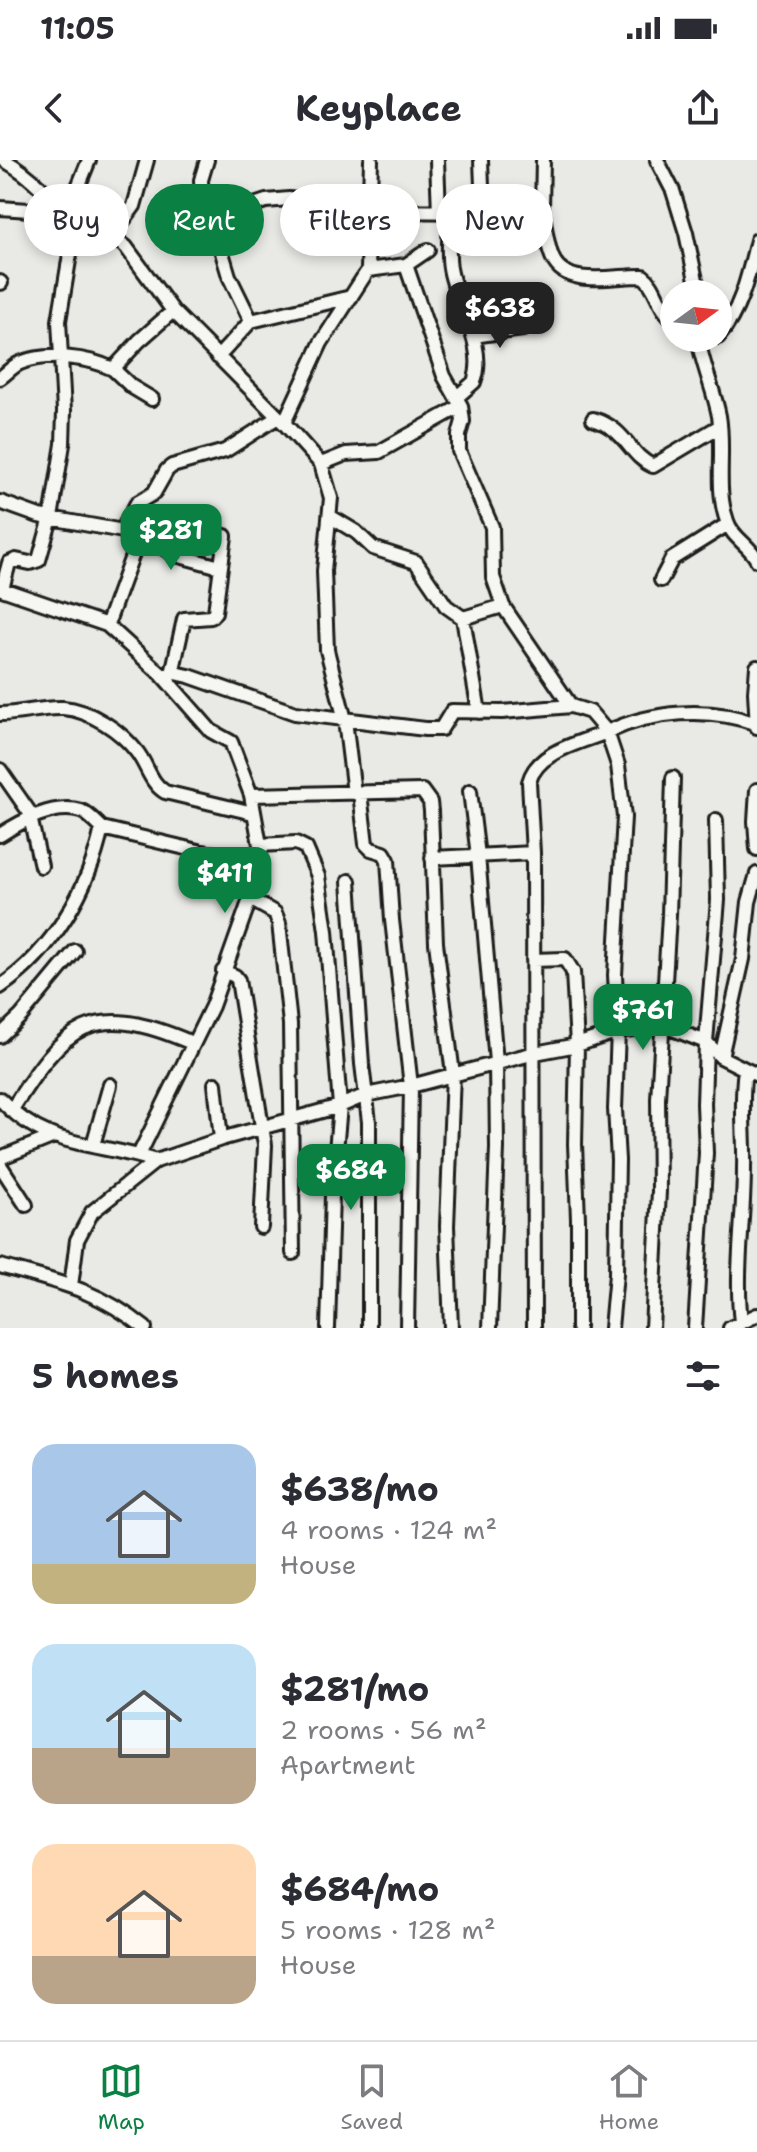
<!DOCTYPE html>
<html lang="en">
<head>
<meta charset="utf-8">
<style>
	body { margin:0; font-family:"Shantell Sans",sans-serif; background:#f7f7f7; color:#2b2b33; height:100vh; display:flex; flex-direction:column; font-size:30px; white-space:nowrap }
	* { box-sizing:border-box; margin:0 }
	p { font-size:26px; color:#7c7c81 }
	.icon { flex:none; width:44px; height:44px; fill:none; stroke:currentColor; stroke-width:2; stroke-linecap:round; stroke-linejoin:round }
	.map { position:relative; height:1168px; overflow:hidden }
	.sheet { display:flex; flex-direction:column; background:#fff; flex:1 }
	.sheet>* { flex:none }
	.top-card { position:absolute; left:24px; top:24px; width:710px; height:72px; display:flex; gap:16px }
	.needle { width:52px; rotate:75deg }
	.tools { position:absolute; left:660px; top:120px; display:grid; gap:16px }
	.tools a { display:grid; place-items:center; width:72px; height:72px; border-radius:50%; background:#fff; box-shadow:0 4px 12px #0003; font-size:40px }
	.price { position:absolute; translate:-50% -68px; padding:0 18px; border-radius:16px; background:#0b8043; color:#fff; font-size:26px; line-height:52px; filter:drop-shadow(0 2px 4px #0008) }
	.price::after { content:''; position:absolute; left:50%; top:48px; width:24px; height:18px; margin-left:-12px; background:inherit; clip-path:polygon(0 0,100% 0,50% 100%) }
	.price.current { background:#222; color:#fff }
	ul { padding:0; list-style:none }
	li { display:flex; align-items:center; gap:24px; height:200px; padding:0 32px }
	li span { display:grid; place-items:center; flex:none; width:224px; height:160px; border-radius:24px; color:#555 }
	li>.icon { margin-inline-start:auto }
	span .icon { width:96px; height:96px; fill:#fffc; stroke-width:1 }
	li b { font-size:34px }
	h2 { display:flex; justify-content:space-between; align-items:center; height:96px; padding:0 32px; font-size:34px }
	.chip { padding:0 28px; border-radius:36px; background:#fff; box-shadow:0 4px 12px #0003; font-size:28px; line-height:72px }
	.chip.current { background:#0b8043; color:#fff }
	.status { display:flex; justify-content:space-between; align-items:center; height:56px; padding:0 40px; background:#fff; direction:ltr }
	.status svg { height:22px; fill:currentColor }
	header { display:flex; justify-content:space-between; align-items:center; height:104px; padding:0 32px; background:#fff; font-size:36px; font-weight:700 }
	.menu { display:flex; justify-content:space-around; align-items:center; height:112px; border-top:2px solid #e1e1e2; background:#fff; font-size:22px; color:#7c7c81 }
	.menu a { display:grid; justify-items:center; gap:4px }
	.menu .current { color:#0b8043 }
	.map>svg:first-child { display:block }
</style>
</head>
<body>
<div class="status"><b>11:05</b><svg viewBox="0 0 49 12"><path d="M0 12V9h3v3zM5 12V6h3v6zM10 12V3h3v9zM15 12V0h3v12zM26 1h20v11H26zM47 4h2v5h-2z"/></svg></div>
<header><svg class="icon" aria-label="back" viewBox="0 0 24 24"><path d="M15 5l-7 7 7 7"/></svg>Keyplace<svg class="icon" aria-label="share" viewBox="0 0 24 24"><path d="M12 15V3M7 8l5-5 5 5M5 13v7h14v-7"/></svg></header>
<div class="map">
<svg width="757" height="1168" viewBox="0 0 757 1168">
	<rect width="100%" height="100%" fill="#e9e9e5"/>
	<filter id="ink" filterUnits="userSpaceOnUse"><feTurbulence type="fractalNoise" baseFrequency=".0125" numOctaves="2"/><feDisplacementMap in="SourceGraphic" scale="16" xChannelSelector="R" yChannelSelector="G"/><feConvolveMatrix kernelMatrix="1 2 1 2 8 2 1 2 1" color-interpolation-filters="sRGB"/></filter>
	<g filter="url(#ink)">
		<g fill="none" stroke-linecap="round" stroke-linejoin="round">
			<g stroke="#1c1c1c" stroke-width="18">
				<path id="minor" d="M4,0C34,17 56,41 74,70L112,76L126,87L173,151L284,263L321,304L331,338L324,411L327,490L345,560L354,633
					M207,0L201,20L202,41L212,59L229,116L251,161
					M371,0L368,110L406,105L444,216L461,246L463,261L459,275V291L492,367L493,417L503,446L571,546
					M437,0L439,52
					M481,0L483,52
					M657,0L673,31L686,73L699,134
					M0,48L29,50L59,45
					M542,48C545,64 546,84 553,99C567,129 617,115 643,116C657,126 657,147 674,161
					M451,52C450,70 447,90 450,108C455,143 488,185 474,222L457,237
					M64,53L74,37L89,0
					M212,59L266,41L289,39L371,51L483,52L542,48L543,0
					M74,70L59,161L64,251L63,284L51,358L39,400L30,403L16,400L9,403L2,429L107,465L162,515L211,571L231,582L251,635
					M112,76L134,46L147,0
					M406,105L428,90
					M0,122L1,123
					M473,176L523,169
					M718,177C741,151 749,113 757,80
					M698,178C702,204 714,230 719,256C725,290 715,328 727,361C732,378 750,385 757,400
					M218,197L251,161L351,137
					M113,209L132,227L152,239
					M0,218C7,213 13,206 20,203C47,192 88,197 113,209L139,181L173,151
					M593,259C627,269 628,295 653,306L720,266
					M284,263L321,183L368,110
					M321,304L346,294L379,292L461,246
					M0,342L39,356L140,374L107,465
					M331,357L356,372L373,388L416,402L446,446L463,458L503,446
					M122,371L137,343L154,333L167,310L172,306L225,291L278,257
					M140,374L176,395L220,407
					M661,420L672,399L728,364
					M463,458L479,552
					M757,507L755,532L757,567
					M172,514L184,459L211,457L215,452L225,376
					M162,515L175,513L189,516L295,553L425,569H441L452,551L502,552L571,546L590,552L607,572C652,551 709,546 757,564
					M0,554C21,554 42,547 63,548C90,550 121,571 137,592C147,605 151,624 165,632L253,653
					M0,610L32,656
					M757,630L755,661L757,689
					M470,631L478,696L496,902L497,988L490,1168
					M360,633L366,684L371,689L384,693L388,700L392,760L411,926L407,1168
					M30,657L41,706
					M102,668L202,692L260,701
					M0,675C22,661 54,643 81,651C89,654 95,662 102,668C89,729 53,791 0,827
					M260,685L296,683L306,688L318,716L326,771L340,946L332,1035L328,1168
					M432,698L533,693
					M349,721L362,904L369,962V1168
					M250,739L275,753L279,763L290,864L293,1093
					M533,800L565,799L573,812L577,885L575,984L578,1059V1168
					M223,811L235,816L238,820L265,985L261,1067
					M0,876L21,856L75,791
					M721,897L743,799L749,742L757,714
					M215,924L221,979
					M0,939C47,990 94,981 156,1001L92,1052L77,1080L71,1126
					M11,951C65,865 90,839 192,883
					M93,985L110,925
					M139,995L212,846L250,739L260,701V685L251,635L422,631L430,642L431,651L436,783L453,914L447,1066L451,1168
					M0,998L52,977
					M156,1001L221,979L340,946L366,935L411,926L535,893L577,885L618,871L662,865L706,882L721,897L757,915
					M0,1005L26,1045
					M0,1106C57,1122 97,1129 145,1168
					M741,1162C735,1111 744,1060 744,1008C745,975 740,943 745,910
					M534,1168L533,693L529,622C537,591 580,583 607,572L618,605L624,657L615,815L618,871L615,949L618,1000L616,1114L611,1168
					M652,1168L659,1031L658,939L669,755L673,618
					M695,1168L706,993L704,944L706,882L718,740L716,660
					M730,1168L757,1155"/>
			</g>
			<use href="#minor" stroke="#f6f6f2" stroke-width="12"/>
		</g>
	</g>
</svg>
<div class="tools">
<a><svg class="needle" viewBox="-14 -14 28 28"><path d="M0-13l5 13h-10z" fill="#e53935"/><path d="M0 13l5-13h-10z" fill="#7c7c81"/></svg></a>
</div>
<b class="price current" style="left:500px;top:190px">$638</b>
<b class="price" style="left:171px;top:412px">$281</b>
<b class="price" style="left:225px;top:755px">$411</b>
<b class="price" style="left:643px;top:892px">$761</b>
<b class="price" style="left:351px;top:1052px">$684</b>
<div class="top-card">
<a class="chip">Buy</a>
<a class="chip current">Rent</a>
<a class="chip">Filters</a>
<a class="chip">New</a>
</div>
</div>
<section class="sheet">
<h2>5 homes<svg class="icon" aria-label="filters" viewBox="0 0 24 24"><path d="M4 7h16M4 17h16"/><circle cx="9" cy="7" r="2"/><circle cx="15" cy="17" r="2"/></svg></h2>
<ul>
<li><span style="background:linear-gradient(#a9c7e8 75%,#c2b280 0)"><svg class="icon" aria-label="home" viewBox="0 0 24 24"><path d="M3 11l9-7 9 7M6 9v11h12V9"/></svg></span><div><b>$638/mo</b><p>4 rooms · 124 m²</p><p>House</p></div></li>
<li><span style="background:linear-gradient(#bfe0f5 65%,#b9a48a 0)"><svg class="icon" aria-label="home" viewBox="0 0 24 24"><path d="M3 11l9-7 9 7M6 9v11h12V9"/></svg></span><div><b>$281/mo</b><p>2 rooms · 56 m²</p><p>Apartment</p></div></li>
<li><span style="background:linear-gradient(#ffd9b3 70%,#b9a48a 0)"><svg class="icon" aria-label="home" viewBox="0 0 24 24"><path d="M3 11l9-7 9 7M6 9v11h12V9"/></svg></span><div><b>$684/mo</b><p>5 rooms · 128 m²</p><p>House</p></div></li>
</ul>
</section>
<nav class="menu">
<a class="current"><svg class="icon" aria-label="map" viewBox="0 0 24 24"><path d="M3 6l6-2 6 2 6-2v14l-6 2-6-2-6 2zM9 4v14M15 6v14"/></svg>Map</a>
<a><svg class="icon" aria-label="saved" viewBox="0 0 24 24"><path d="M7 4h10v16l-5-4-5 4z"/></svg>Saved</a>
<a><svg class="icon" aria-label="home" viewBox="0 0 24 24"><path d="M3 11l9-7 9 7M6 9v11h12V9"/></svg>Home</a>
</nav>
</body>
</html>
